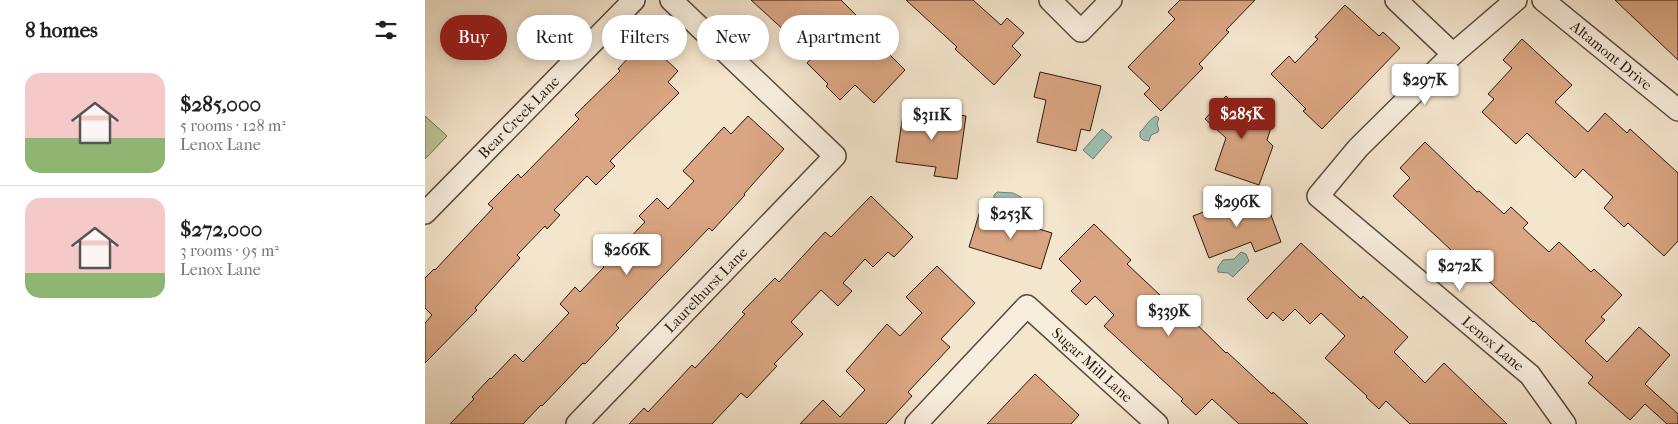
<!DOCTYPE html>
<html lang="en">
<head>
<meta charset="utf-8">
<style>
	body { margin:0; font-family:"IM FELL French Canon",serif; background:#f2f2f2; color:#202124; height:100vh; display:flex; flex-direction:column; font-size:19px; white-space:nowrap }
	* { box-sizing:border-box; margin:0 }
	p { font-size:16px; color:#757577 }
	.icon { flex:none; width:28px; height:28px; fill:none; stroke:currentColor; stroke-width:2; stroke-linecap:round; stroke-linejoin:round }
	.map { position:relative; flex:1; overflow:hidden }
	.sheet { display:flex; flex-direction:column; background:#fff; width:425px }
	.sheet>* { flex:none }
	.top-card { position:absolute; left:15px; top:15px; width:475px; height:45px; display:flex; gap:10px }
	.price { position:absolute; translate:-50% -42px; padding:0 11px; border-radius:5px; background:#fff; color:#222; font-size:16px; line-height:32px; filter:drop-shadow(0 1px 2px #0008) }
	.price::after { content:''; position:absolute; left:50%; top:30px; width:15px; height:11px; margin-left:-8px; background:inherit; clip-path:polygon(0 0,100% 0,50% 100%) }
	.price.on { background:#8f2418; color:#fff }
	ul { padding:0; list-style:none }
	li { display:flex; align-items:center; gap:15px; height:125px; padding:0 25px }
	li+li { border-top:1px solid #e0e0e0 }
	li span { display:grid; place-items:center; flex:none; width:140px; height:100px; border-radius:15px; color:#555 }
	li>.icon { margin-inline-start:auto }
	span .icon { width:60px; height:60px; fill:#fffc; stroke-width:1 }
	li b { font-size:21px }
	h2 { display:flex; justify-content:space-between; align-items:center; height:60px; padding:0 25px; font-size:21px }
	.pill { padding:0 18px; border-radius:22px; background:#fff; box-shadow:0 2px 12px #0003; font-size:18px; line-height:45px }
	.pill.on { background:#8f2418; color:#fff }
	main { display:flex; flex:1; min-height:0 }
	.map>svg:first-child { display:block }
</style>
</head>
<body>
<main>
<section class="sheet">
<h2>8 homes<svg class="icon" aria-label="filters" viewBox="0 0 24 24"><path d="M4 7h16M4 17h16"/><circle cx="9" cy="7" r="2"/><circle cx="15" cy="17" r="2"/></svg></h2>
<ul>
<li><span style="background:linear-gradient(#f6c9c9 65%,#8fb573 0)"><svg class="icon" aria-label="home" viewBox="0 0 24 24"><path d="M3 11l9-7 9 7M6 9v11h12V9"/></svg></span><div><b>$285,000</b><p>5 rooms · 128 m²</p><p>Lenox Lane</p></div></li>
<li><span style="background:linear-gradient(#f6c9c9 75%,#8fb573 0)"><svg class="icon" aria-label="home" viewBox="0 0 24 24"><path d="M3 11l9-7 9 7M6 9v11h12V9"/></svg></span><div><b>$272,000</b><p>3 rooms · 95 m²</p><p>Lenox Lane</p></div></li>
</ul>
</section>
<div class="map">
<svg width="1253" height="424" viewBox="0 0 1253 424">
	<rect width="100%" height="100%" fill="#f4e5cd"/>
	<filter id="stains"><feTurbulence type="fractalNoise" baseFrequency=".004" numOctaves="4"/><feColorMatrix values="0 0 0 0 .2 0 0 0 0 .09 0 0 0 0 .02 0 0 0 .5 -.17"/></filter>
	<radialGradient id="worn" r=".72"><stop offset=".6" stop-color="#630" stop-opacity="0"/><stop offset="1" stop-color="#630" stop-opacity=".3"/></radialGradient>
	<path fill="#bcc497" stroke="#736e53" d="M0,116L22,136L0,159Z"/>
	<path fill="#9dc0b2" stroke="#6f7d71" d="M731,116L734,118L732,124L734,130L733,132L726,135L724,141L718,140L715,137V132C721,127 723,120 731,116Z
		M677,129L687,137L668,159L658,150Z
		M572,192L588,193L596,197L597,210L593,214C588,212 585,207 580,205C575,204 573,205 569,202V195Z
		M816,252L821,254L824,261L808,277L803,273L793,272V267L798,260L809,259Z"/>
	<path fill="#daa582" stroke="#2a190f" d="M326,0H416L444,28L441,31L480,70L449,103L430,85L415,100L401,86L403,84L382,63L395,49L370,25L362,33Z
		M481,0H548L576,25L582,18L599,33L587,46L596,55L569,85L530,49L532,47Z
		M755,0H830L801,30L804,32L774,64L778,68L736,111L719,94L725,88L703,67L750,19L743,12Z
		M1190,0H1253V60Z
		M920,5L954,36L958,32L975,48L897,129L878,111L881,109L846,74L864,56L870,63L893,39L890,37Z
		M1097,39L1147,85L1130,102L1163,132L1180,113L1202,133L1205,129L1253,173V241L1239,256L1203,223L1199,227L1179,208L1188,197L1158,169L1150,178L1102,133L1091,144L1057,112L1069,99L1063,94L1087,68L1078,60Z
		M220,40L253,71L243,82L254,93L185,161L190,166L171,185L162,176L129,210L135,215L122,229L120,226L92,255L95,258L50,308L52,310L0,363V323L7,315L0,308V278L9,269L10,270L68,208L63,204L93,174L96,178L154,119L150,115L195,71L193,69Z
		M615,72L676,86L665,131L656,129L651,151L612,142L621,100L609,97Z
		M801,96L815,109L823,100L848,121L842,140L848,146L834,185L790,170L801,138L780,119Z
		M479,107L541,116L532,179L509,176L511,167L471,162Z
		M323,116L359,149L319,194L320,195L287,231L284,228L191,325L194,328L160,364L158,363L117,406L116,405L98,424H25L49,399L47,397L65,378L66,379L90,354L98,362L144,313L135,304L150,287L155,292L179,267L172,260L192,240L197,246L220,222L214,216L232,198L243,209L269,181L258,171L299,127L306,134Z
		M1000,142L1052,192L1054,191L1079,214L1086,207L1103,223L1098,228L1124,252L1134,242L1166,272L1169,269L1197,295L1176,317L1180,320L1160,341L1182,362L1214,327L1245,355L1220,384L1253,414V424H1242L1220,404L1205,420L1163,383L1168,377L1109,321L1108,322L1056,274L1054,276L968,196L985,178L975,168Z
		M446,196L488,237L469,257L463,252L448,267L440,259L418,283L427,291L413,306L396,290L366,322L378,334L349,364L352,366L322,398L316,393L287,424H204L219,408L223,412L267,365L270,368L320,314L317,312L350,278L354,282L400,232L406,237Z
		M840,199L856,242L830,252L826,242L784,258L768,216L802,203L806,212Z
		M555,211L627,233L616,269L544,247Z
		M669,224L706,260L702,264L753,312L756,309L801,353L802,352L847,394L848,392L883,424H814L787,399L771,415L756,401L758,399L679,326L689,315L670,296L661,305L646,291L656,281L634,259Z
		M876,243L936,299L938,296L983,337L969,352L1000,383L1019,363L1082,424H985L961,401L954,409L941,397L942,396L900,358L920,336L896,313L885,324L870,309L858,321L848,312L842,319L822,299Z
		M512,266L550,303L516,339L525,347L483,392L487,396L461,424H375L398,400L415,417L440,390L421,371L462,324L475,336L497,313L481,297Z
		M610,374L654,415L646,424H562Z"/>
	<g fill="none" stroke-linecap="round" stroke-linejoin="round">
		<g stroke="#5c4c3e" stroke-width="24">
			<g id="minor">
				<path d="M625,0L656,31L686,0"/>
				<path d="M971,0L1028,54"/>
				<path id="s1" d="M1091,0L1028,54L933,148L893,196L1105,375L1140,424"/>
				<path id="s2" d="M1118,0L1253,110"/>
				<path id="s3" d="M0,213L209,0"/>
				<path id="s4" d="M152,424L410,156L246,0"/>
				<path id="s5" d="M491,424L602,306L732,424"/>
			</g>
		</g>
		<use href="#minor" stroke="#f8eede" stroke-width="21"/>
	</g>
	<g text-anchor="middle" stroke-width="4" stroke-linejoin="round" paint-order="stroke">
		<g font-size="15" fill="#2a190f" stroke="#f8eede">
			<text dy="5" stroke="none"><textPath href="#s2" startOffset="88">Altamont Drive</textPath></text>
			<text dy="5" stroke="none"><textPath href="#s3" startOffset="134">Bear Creek Lane</textPath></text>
			<text dy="5" stroke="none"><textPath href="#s4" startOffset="186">Laurelhurst Lane</textPath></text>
			<text dy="5" stroke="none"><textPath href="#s1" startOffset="508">Lenox Lane</textPath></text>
			<text dy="5" stroke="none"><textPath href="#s5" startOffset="250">Sugar Mill Lane</textPath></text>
		</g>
	</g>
	<rect width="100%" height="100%" filter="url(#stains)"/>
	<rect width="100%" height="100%" fill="url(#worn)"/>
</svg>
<b class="price" style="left:1000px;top:106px">$297K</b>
<b class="price on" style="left:817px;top:140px">$285K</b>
<b class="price" style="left:507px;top:141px">$311K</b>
<b class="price" style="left:812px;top:228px">$296K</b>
<b class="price" style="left:586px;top:240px">$253K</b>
<b class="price" style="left:202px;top:276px">$266K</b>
<b class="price" style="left:1035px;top:292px">$272K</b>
<b class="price" style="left:744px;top:337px">$339K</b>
<div class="top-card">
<a class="pill on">Buy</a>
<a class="pill">Rent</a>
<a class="pill">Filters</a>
<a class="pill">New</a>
<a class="pill">Apartment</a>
</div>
</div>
</main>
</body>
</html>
